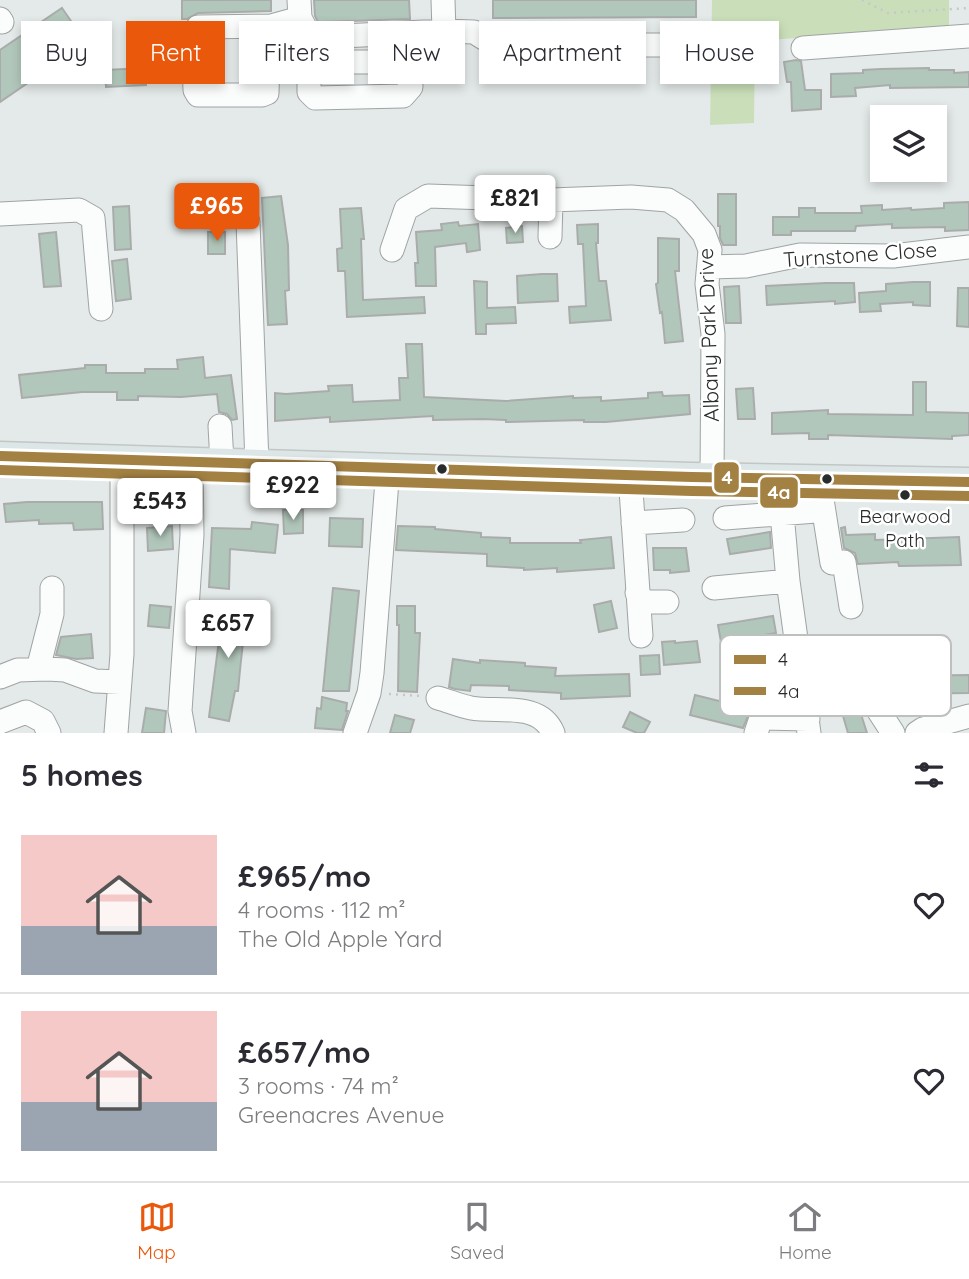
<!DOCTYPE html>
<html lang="en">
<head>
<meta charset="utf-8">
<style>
	body { margin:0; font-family:Quicksand,sans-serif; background:#f2f2f3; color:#2b2b33; height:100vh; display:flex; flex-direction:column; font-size:26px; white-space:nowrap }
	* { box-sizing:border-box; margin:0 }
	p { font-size:23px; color:#7c7c81 }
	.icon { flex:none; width:38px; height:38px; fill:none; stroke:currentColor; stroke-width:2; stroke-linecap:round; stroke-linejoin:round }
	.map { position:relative; height:733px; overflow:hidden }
	.panel { display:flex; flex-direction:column; background:#fff; flex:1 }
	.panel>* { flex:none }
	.guide { position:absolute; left:21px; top:21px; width:928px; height:63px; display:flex; gap:14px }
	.fabs { position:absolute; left:870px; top:105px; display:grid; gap:14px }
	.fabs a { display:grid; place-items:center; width:77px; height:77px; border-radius:0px; background:#fff; box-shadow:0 4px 10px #0003; font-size:35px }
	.price { position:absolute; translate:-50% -60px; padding:0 16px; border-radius:7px; background:#fff; color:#222; font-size:23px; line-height:46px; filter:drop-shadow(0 2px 4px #0008) }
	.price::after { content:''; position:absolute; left:50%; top:42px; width:21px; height:16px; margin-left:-10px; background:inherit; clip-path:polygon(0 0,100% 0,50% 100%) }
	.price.selected { background:#ea580c; color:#fff }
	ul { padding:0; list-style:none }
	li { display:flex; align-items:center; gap:21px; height:175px; padding:0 21px }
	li+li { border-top:2px solid #e1e1e2 }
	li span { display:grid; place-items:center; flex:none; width:196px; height:140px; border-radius:0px; color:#555 }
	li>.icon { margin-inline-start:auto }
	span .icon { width:84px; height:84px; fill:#fffc; stroke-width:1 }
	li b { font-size:30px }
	h2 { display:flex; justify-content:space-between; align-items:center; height:84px; padding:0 21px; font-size:30px }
	.chip { padding:0 24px; border-radius:0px; background:#fff; box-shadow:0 4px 10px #0003; font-size:24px; line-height:63px }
	.chip.selected { background:#ea580c; color:#fff }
	.tab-bar { display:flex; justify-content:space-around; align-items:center; height:98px; border-top:2px solid #e1e1e2; background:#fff; font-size:19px; color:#7c7c81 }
	.tab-bar a { display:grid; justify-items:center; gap:4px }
	.tab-bar .selected { color:#ea580c }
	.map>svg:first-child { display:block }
</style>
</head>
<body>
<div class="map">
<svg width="969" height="733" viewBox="0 0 969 733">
	<rect width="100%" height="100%" fill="#e4eae9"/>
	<path fill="#cadfb9" d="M712,0H949V27L755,41L754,123L710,125Z"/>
	<path fill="#b2c7bb" stroke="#a9acab" stroke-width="2" d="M182,0H271V11L198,13L187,19H182Z
		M314,0H409L410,19L318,22L315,16Z
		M493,0H696V17L493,18Z
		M62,8L86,43L0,102V50Z
		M796,60L801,61L805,90H821V109L792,111L791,82H787L784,62Z
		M146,68V85L106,87L105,70Z
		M929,68V70H954V73L969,72V87L890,88V85L855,88L856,96L831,97V74L863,73V70L881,69Z
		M718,194H736V245H723L720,238V226H718Z
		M281,196L288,245L289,290L285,291L287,324L268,325L262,198Z
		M969,202V230L945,231V227L892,228V224L856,226L855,231H791V235H773V217H799V208H815V213H862L861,206L882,205V210L911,208V210L944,208V203Z
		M129,206L131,249L115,250L113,207Z
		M361,208L364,239H361L363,300L424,297L425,313L347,317L345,271H338L337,249L342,248L340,209Z
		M458,222L459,226L478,224L480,250L467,252L466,243L435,247L436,286H416L415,263H418L416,232L442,230L441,224Z
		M598,224V243H596L599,281H606L611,320L570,323L569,307L586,306L583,244H578L577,225Z
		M522,226L523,242L507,243L506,228Z
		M56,232L61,286L44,287L39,234Z
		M208,232H225V254H208Z
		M658,238L679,239V271H675L683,341L665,343L662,312L660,313L656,284L658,283Z
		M127,259L131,299L116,301L112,261Z
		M542,274H557L558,301L518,303L517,276Z
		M474,281L487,282V308L515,307L516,323L486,324V334H476Z
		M913,282H930V306L913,305V302L880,304L881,311L860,312L859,293L886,291V284Z
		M826,283H854L855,302L835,304V301L767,305L766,286Z
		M739,286L741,323H726L724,287Z
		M958,288H969V327L957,326Z
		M406,344H422L424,397L506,401L573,396V398L601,397V401L648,398V393L662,392L663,396L689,395L690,414L606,422H584V420L506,422V420L483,419L433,420V416L330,422V417L275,421V393L286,394L329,391L328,386L352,385L353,402L400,400L399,378H408Z
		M203,357L205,378L231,375L237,419L232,420L227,414L219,412L217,394L181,397L138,396V400H117V392H82L22,398L19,375L85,368V365H106V373H145V369H178L177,360Z
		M913,382H926V412L969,413V435L952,436V439L828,435V439H809V433L772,434V413L828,410V414L913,415Z
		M753,388L755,419H738L736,389Z
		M27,502H102L103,529L74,530L73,523L39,524V520L6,522L4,504Z
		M283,510H303V533L284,534Z
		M330,518L363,519L362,547L329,546Z
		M252,522L278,525L275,553L230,549L229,589L209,587L212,528L251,529Z
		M172,526L173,549L148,551L147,528Z
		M398,526L435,527V529L481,533V537L510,538V543H581L580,540L611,537L614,568L557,572V568L524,570V568L487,566V554L396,550Z
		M845,527L846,535L875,534V540L959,537L961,565L899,566L898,562L858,564L855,553L844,548L841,528Z
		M770,532L771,548L730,554L727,539Z
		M653,548H686L689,571L670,573V570H654Z
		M333,588L359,591L349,691H323Z
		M220,601H242L244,633L240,670L238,691H235L229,721L209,717L221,625Z
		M611,601L617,628L599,632L594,605Z
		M150,605L171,607L169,628L148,626Z
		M397,606H415V633H420L417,692L398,691L399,625H397Z
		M773,616L776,633L721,642L718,625Z
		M91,634L93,658L76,659L56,655L61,637Z
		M675,641V643L697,641L700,662L664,665L662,642Z
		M659,655L660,674L641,675L640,656Z
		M453,659L480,663V660L525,663V666L556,668L555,676L629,674L630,696L561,699V693L509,690V686L471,685L470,691L455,689L449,687Z
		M969,675V693L894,694V676Z
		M846,682L858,705L867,733H848L834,685Z
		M695,695L751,709L743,728L690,715Z
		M322,697L347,703L346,711H348L342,730L315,728L317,708L321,709Z
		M146,708L166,711L164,733H142Z
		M630,712L650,722L644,733H637L623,727Z
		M395,715L414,720L410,733H390Z"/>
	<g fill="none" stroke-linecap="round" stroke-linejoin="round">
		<g stroke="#9fa4a3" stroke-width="25">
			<path id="minor" d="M299,0L300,18L309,35L322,37L444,31L474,32L495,45H659
				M443,0L444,31
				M0,19L2,22
				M271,26L269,29L267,93L262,95H198L195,90L193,38L198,27L271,26L300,18
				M803,48L969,36
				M309,62H407L410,64L411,87L403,96L315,98L309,92V35
				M0,214L79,210L93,218L101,309
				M248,222L257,463
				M550,237L551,200
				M392,250L406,209L428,196L551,200L631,197L668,200L684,210L704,234L710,250L707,284L713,334L712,478
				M709,267L746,266L800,255L893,256L969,247
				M220,426L222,462
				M630,475L641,636
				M779,479L788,581L809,733
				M819,480L832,563L844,562L851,607
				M725,518L816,511
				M633,523L683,520
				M714,588L788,581
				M637,593L645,602H667
				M38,669L52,614V588
				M0,677L18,670L47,669L65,670L95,681L120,682
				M860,682L893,733
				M438,698C449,701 460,706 471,708C498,713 540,701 553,733
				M0,722L26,712L43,721L49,733
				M116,733L122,654V459
				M184,733L180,711L192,535L191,462
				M355,733L369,693L372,673L388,468
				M756,733L761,718L808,719
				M917,733L923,729L969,716"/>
		</g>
		<g stroke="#c2c6c5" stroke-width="31">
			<path id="major" d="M0,456L692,477L969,482"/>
		</g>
		<path stroke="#c6c8c8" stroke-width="2.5" stroke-dasharray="2 5" stroke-linecap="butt" d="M862,0L888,13L969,8
			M389,694L421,696"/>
		<use href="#minor" stroke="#fbfcfc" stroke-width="23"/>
		<use href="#major" stroke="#dce6e6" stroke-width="28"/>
		<g stroke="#fff" stroke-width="16">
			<path id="bus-1" d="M0,456L692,477L969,482"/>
		</g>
		<g stroke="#fff" stroke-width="16">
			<path id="bus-2" d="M0,470L692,491L969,496"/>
		</g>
		<use href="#bus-1" stroke="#a38142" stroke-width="10"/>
		<use href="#bus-2" stroke="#a38142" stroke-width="10"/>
	</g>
	<g fill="#282c2b" stroke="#fff" stroke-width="2.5">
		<circle cx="442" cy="469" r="6"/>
		<circle cx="827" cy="479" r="6"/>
		<circle cx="905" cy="495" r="6"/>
	</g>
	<g text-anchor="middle" stroke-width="5" stroke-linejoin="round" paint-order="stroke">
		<g font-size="19" fill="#282c2b" stroke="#fff">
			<text x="905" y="523">Bearwood<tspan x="905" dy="24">Path</tspan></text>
		</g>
		<g font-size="21" fill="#282c2b" stroke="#fff">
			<text transform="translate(860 255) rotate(-4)" y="7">Turnstone Close</text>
			<text transform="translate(709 335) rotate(-92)" y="7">Albany Park Drive</text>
		</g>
	</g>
	<rect x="720" y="635" width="231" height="81" rx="10" fill="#fff" stroke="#bec0bf" stroke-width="2"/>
	<rect x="734" y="655" width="32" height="9" fill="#a38142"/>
	<rect x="734" y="687" width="32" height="8" fill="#a38142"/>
	<g font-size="19" fill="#282c2b">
		<text x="778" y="666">4</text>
		<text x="778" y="698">4a</text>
	</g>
	<g stroke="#fff" stroke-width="2.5">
		<rect x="713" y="461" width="27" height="33" rx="7" fill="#a38142"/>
		<rect x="759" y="476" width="40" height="33" rx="7" fill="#a38142"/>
	</g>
	<g font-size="19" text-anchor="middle" font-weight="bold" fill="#fff">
		<text x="727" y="484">4</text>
		<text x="779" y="499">4a</text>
	</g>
</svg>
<div class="fabs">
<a><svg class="icon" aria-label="layers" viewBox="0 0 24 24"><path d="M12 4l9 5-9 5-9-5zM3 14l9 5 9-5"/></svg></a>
</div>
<b class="price" style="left:515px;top:235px">£821</b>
<b class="price selected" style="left:217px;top:243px">£965</b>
<b class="price" style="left:293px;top:522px">£922</b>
<b class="price" style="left:160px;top:538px">£543</b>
<b class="price" style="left:228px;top:660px">£657</b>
<div class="guide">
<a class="chip">Buy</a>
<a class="chip selected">Rent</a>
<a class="chip">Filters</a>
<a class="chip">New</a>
<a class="chip">Apartment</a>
<a class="chip">House</a>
</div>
</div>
<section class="panel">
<h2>5 homes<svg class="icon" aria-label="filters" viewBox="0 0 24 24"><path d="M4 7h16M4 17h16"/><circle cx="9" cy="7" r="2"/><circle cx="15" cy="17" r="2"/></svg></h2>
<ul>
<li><span style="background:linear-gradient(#f6c9c9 65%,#9aa5b1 0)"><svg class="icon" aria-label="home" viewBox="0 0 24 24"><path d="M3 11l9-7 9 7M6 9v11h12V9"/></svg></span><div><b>£965/mo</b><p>4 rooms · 112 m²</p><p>The Old Apple Yard</p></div><svg class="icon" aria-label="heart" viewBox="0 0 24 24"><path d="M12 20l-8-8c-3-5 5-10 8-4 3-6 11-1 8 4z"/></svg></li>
<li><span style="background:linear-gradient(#f6c9c9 65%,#9aa5b1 0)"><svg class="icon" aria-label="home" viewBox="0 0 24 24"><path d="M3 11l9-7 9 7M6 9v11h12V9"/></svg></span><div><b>£657/mo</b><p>3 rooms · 74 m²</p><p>Greenacres Avenue</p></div><svg class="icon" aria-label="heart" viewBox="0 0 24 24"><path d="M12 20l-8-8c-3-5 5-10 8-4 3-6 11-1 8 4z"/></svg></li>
</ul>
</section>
<nav class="tab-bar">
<a class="selected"><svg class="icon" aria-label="map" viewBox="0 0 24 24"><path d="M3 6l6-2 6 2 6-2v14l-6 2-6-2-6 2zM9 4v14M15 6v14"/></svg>Map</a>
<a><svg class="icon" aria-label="saved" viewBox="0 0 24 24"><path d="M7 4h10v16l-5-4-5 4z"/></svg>Saved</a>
<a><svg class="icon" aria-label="home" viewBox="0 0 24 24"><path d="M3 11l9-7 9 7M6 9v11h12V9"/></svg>Home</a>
</nav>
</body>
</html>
